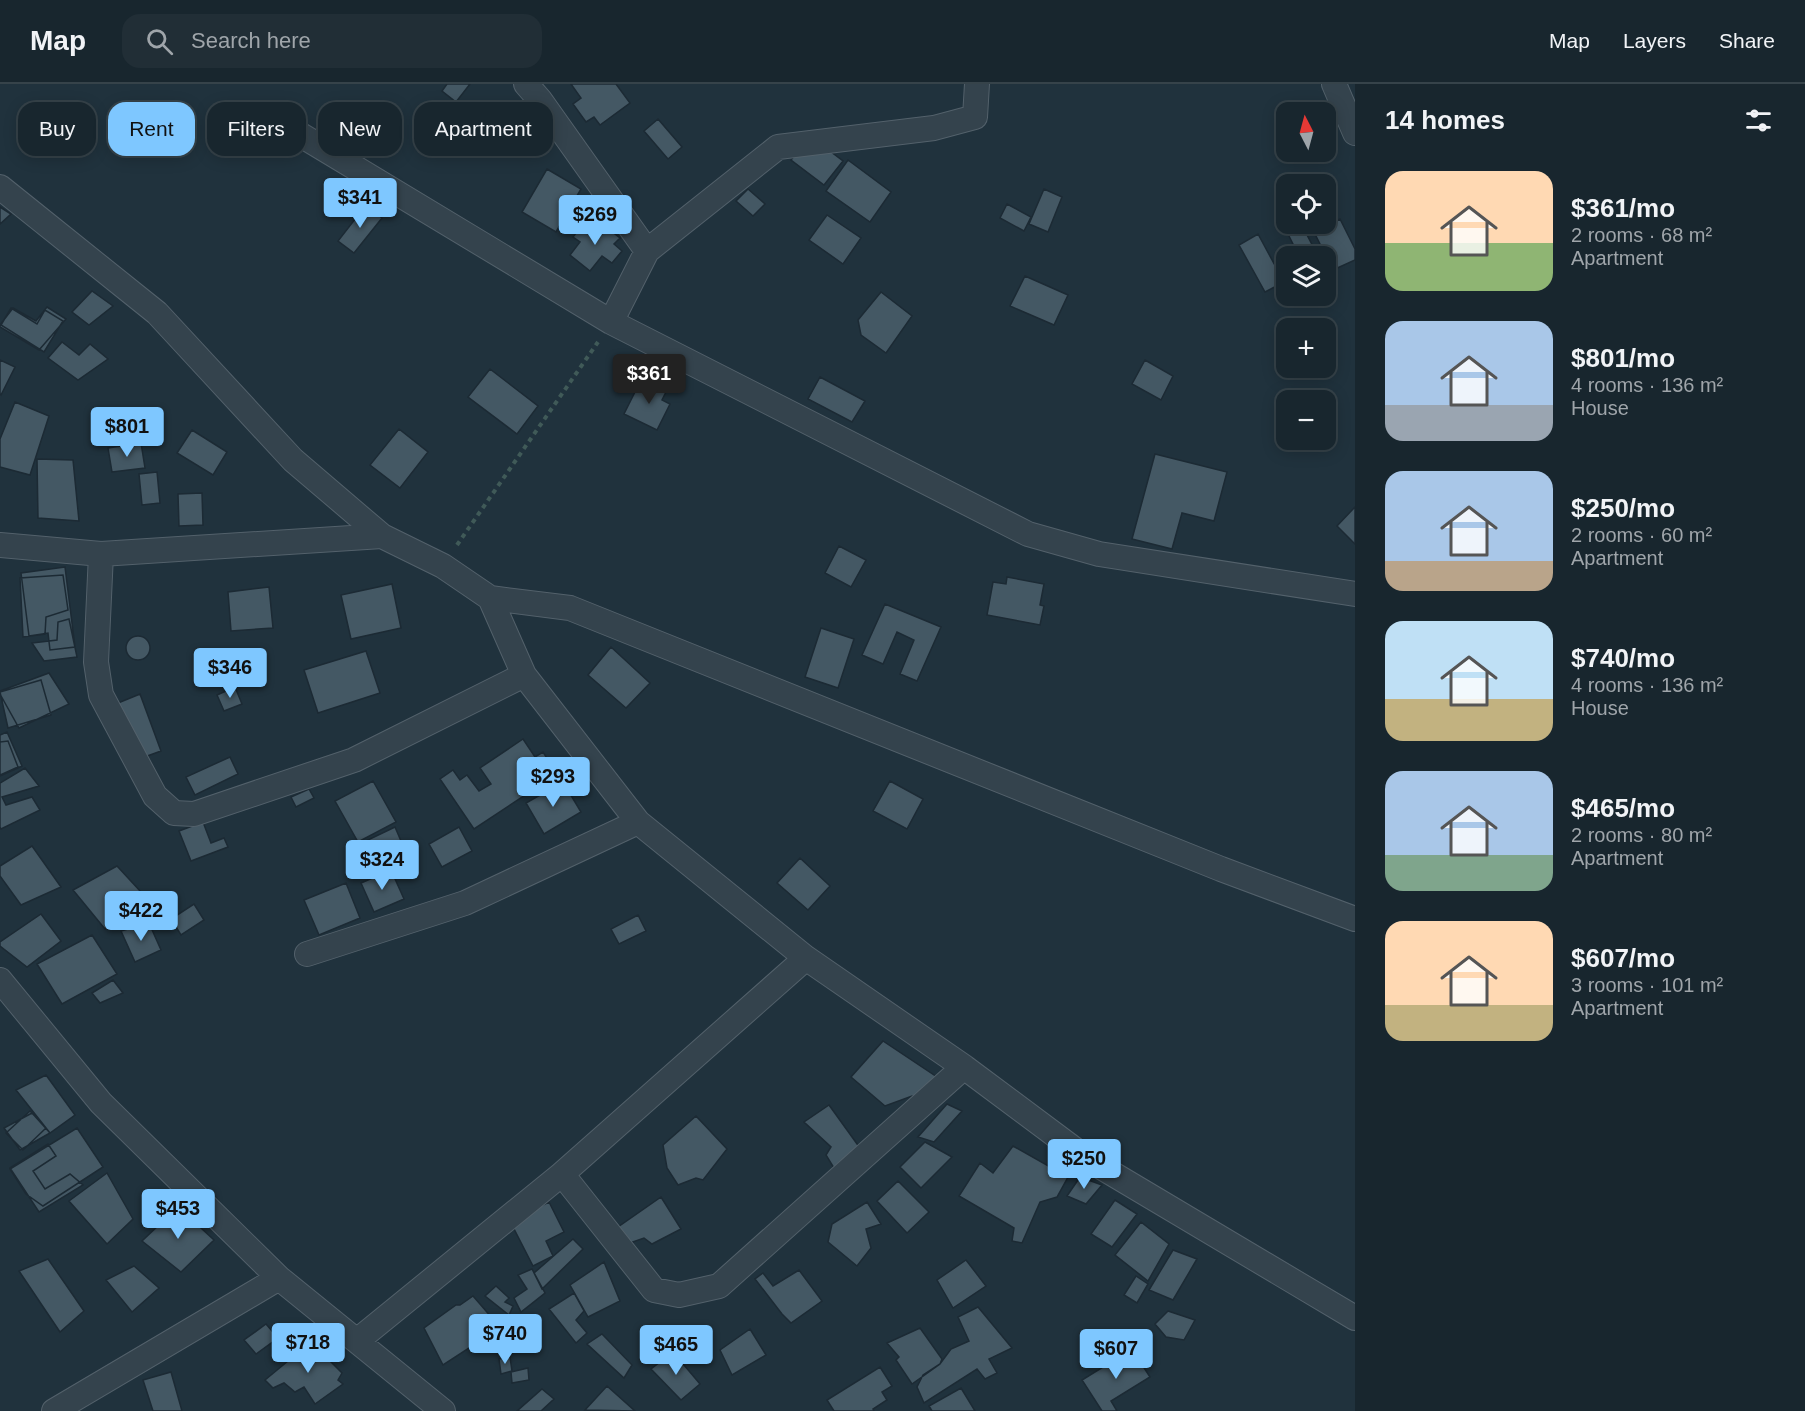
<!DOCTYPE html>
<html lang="en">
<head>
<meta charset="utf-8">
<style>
	body { margin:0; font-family:Helvetica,sans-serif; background:#212e36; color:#f1f3f6; height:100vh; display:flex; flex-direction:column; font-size:22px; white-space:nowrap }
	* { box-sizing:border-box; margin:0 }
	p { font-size:20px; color:#9fa5aa }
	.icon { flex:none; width:33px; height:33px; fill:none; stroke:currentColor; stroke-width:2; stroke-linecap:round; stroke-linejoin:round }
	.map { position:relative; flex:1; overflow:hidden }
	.details { display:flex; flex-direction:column; background:#18262e; width:450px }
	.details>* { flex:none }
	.guide { position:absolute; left:18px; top:18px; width:570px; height:54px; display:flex; gap:12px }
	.needle { width:39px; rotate:354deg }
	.controls { position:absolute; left:1276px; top:18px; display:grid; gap:12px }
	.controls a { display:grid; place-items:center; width:60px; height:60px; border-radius:12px; background:#18262e; box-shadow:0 3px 15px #0003,0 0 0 2px #36434a; font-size:30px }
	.price { position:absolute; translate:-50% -51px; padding:0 14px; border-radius:6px; background:#7ec7ff; color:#111; font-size:20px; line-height:39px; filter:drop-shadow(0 2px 3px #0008) }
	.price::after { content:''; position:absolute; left:50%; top:36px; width:18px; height:14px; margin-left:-9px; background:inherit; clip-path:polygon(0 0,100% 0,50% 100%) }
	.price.on { background:#222; color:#fff }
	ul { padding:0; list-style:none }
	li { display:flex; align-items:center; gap:18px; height:150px; padding:0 30px }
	li span { display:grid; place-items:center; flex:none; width:168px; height:120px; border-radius:18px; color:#555 }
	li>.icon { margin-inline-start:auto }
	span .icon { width:72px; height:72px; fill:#fffc; stroke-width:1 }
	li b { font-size:26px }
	h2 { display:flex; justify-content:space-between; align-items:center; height:72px; padding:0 30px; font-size:26px }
	.chip { padding:0 21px; border-radius:18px; background:#18262e; box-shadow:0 3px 15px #0003,0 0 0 2px #36434a; font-size:21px; line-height:54px }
	.chip.on { background:#7ec7ff; color:#111 }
	header { display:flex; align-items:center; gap:36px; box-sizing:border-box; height:84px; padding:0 30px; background:#18262e; border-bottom:2px solid #36434a }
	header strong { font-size:28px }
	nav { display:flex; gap:33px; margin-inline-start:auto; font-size:21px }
	.search { width:420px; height:54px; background:#212e36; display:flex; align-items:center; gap:15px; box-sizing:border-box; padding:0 21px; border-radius:18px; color:#9fa5aa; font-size:22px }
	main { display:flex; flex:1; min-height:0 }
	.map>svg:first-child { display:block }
</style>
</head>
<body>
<header>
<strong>Map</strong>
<div class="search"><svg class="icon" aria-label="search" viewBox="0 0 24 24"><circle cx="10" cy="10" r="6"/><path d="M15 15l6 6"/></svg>Search here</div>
<nav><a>Map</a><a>Layers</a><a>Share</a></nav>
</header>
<main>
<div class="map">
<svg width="1355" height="1327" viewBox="0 0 1355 1327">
	<rect width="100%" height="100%" fill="#20323d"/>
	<path fill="#445864" stroke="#1c2a34" stroke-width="1.5" d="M447,0H470L456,18L442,7Z
		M571,0H616L630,19L600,41L594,33L586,38L573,20L581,14Z
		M658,35L682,63L668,75L644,47Z
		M810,52L843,77L824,101L791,76Z
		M848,76L891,108L870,138L826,107Z
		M547,85L581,105L556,148L522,128Z
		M748,105L765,120L753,132L736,117Z
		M1044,105L1062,113L1048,148L1029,140Z
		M1007,120L1031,133L1024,147L1000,134Z
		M366,121L382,134L354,169L338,157Z
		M0,123L11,130L0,140Z
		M827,131L861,154L843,180L809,156Z
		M1340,135L1355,165V176L1333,186L1314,148Z
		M586,136L600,147L606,143L620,154L614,160L622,167L612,179L602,172L590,187L570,171L580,158L573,153Z
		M1287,138L1315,140L1304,145L1318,172H1299L1283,140Z
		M1258,150L1284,198L1265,208L1239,161Z
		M1025,192L1068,211L1054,241L1010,222Z
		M92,207L113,222L89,241L72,228Z
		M881,208L912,232L886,269L861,251L858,236Z
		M47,223L66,235L39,266L0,243V241L13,224L36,237Z
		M11,224L37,240L45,226L63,237L44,268L1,241Z
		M62,258L79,271L90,260L108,275L78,296L48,274Z
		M0,276L15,283L1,311L0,310Z
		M1145,276L1173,292L1161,316L1132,300Z
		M490,285L538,322L517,350L468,313Z
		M820,293L865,317L852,338L808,315Z
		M654,297L668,304L662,316L670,320L657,346L624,330L639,300L650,305Z
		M15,318L49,332L30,391L0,383V355Z
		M399,345L428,368L400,404L370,381Z
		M192,346L227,368L213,391L177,369Z
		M141,359L145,384L112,388L108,364Z
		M1155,370L1227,388L1214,437L1182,429L1172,465L1132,455Z
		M37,375L73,376L79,437L38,434Z
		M157,388L160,419L142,421L139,390Z
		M202,409L203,441L179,442L178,410Z
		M1355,423V460L1337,442Z
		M839,462L866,476L851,503L825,489Z
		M65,483L75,563L50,566L48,549L29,552L21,489Z
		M63,491L68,526L46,533L45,550L23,553L20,494Z
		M1007,493L1044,500L1040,521L1044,522L1040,541L987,531L993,498L1006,500Z
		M392,500L401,544L351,555L341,511Z
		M269,503L273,544L231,547L228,508Z
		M885,520L941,543L917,597L900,590L914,556L897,548L883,580L862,571Z
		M69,535L77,573L44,577L32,559L57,556L58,538Z
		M821,544L854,555L838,604L805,593Z
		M126 564a12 12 0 1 1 24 0a12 12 0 1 1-24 0Z
		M611,563L650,599L626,624L588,591Z
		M366,567L380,609L318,629L304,586Z
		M49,589L69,620L19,644L0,610V607Z
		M41,596L51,631L8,644L0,608Z
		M235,603L242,620L224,627L217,611Z
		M140,610L161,667L139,675L118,619Z
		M7,648L22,682L0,692V651Z
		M523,655L535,673L543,668L557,690L474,745L440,695L453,686L460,696L467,691L479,707L491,700L480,684Z
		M8,657L18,683L0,691V658Z
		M230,673L238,690L195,711L186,693Z
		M25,684L39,702L2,713L6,721L32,713L40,726L1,745L0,743V699Z
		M373,697L396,738L358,758L335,717Z
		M890,697L923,715L907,745L873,727Z
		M563,698L581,728L544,750L526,719Z
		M309,705L314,714L296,723L291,713Z
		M203,738L211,759L224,754L228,763L191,777L179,747Z
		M395,743L401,757L369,771L376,787L362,794L349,765Z
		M459,743L472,767L442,783L429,760Z
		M32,762L61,803L21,821L0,792V782Z
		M800,774L830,802L808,826L777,799Z
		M117,782L153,821L105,845L73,806Z
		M391,786L404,815L374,828L361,799Z
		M346,799L360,834L319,851L304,816Z
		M194,820L204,836L181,851L171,835Z
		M41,830L61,857L27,883L0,862V858Z
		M638,831L646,847L619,860L611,845Z
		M149,839L161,866L135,878L121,847Z
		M92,851L117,890L62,920L37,880Z
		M113,896L123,909L100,919L92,909Z
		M883,957L937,993L933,1022L912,1012L885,1022L851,993Z
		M46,991L75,1031L50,1049L16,1006Z
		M947,1020L962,1027L934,1058L918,1053Z
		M829,1021L865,1071L840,1094L826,1071L831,1063L804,1038Z
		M30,1027L46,1044L23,1066L6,1049Z
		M32,1029L50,1049L20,1066L4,1044Z
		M696,1032L727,1065L703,1096L696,1094L678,1101L667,1084L663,1061Z
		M77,1044L103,1083L43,1122L26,1110L10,1085Z
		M925,1058L952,1073L921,1104L900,1083Z
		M48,1060L56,1072L33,1087L45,1105L70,1090L83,1101L39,1128L10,1084Z
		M1013,1062L1068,1093L1057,1113L1040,1118L1022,1159L1012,1157L1014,1144L959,1112L980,1079L993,1089Z
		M107,1089L133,1135L107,1160L69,1117Z
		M1080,1093L1102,1101L1086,1120L1067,1112Z
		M898,1097L929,1128L907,1149L877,1117Z
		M661,1113L681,1145L652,1160L644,1154L627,1160L618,1143Z
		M1115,1116L1137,1130L1112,1163L1091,1150Z
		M549,1118L564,1148L546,1157L553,1172L533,1182L510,1137Z
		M867,1118L881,1140L866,1145L871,1164L857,1182L828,1158L832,1140Z
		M178,1123L214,1156L181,1188L142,1157Z
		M1141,1138L1169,1160L1148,1197L1115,1171Z
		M573,1155L583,1165L542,1205L534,1189Z
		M1173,1166L1197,1175L1173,1216L1149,1206Z
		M48,1175L84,1227L60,1248L19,1187Z
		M966,1176L986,1202L953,1224L937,1196Z
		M604,1178L620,1217L588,1233L570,1201Z
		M134,1182L159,1204L132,1228L106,1196Z
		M532,1185L545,1209L521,1228L514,1214L527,1205L518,1191Z
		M799,1186L822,1217L791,1239L782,1230L755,1195L763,1189L773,1202Z
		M1136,1192L1148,1200L1137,1219L1124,1211Z
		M496,1202L509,1214L505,1218L513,1222L509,1231L485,1212Z
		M574,1209L584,1227L576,1236L587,1249L576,1259L549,1225Z
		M473,1212L499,1242L484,1252L483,1255L443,1281L424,1244L456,1221H460Z
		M978,1223L1012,1264L989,1275L997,1289L985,1295L977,1285L924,1319L917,1303L923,1291L940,1280L951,1265L969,1257L958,1233Z
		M1168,1227L1195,1236L1184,1256L1166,1253L1155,1240Z
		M266,1240L278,1254L256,1270L244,1256Z
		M920,1244L942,1275L940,1280L912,1300L896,1276L899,1273L887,1259Z
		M750,1245L766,1271L732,1291L720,1266Z
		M602,1250L632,1281L624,1294L587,1260Z
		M311,1258L342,1289L338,1296L343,1300L315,1320L304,1303L295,1308L284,1299L273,1304L265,1296Z
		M1132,1265L1150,1293L1111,1317L1117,1327H1102L1082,1296Z
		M673,1268L700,1300L681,1316L651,1285Z
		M510,1273L512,1287L501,1290L499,1275Z
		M880,1283L892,1302L882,1308L887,1316L873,1325L874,1327H834L827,1316Z
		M528,1284L529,1296L512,1299L511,1288Z
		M171,1288L182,1327H153L143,1296Z
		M607,1302L635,1327L585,1326Z
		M961,1304L975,1327H932L929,1322Z
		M542,1305L554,1315L541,1327H517Z"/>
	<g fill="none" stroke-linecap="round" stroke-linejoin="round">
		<g stroke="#53616b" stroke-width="26">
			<path id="street" d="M526,0L540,16L647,167
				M1334,0L1355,49
				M271,33L611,238L1028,450L1099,470L1355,510
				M0,103L157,229L293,376L382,452L443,482L490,514L570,524L1221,785L1355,835
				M611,238L647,167L778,63L934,44L975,33L977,0
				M0,461L101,470L382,452
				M101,470L96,578L101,611L155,712L174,729L194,730L354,676L524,591
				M490,514L524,591L638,738L806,874L964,983L1086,1074L1355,1234
				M307,870L465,819L638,738
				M0,896L101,1019L279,1194L443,1327
				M562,1090L654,1206L679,1211L719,1202L964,983
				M358,1256L562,1090L806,874
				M54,1327L279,1194"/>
		</g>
		<path stroke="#405a58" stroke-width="4" stroke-dasharray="4.5 4.5" stroke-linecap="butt" d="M457,461L598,258"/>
		<use href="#street" stroke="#34434d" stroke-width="24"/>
	</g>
</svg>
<div class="controls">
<a><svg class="needle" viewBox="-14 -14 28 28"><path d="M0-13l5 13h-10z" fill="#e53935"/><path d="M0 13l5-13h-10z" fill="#9fa5aa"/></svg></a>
<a><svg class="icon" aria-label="locate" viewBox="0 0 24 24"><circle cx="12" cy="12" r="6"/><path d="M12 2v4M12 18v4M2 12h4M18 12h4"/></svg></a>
<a><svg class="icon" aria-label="layers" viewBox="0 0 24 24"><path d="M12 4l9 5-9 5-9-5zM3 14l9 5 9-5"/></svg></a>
<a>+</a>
<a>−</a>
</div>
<b class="price" style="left:360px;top:145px">$341</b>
<b class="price" style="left:595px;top:162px">$269</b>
<b class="price on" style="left:649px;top:321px">$361</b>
<b class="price" style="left:127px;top:374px">$801</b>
<b class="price" style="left:230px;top:615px">$346</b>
<b class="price" style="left:553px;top:724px">$293</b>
<b class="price" style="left:382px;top:807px">$324</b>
<b class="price" style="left:141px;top:858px">$422</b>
<b class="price" style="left:1084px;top:1106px">$250</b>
<b class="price" style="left:178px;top:1156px">$453</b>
<b class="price" style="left:505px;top:1281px">$740</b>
<b class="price" style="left:308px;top:1290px">$718</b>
<b class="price" style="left:676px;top:1292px">$465</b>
<b class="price" style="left:1116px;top:1296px">$607</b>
<div class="guide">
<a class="chip">Buy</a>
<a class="chip on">Rent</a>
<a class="chip">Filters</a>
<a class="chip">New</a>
<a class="chip">Apartment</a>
</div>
</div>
<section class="details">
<h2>14 homes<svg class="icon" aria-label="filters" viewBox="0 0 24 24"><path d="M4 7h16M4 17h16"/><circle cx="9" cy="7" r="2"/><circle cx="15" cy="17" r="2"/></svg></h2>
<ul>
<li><span style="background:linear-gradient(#ffd9b3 60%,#8fb573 0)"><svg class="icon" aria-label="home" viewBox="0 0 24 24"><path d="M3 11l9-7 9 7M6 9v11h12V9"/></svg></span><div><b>$361/mo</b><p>2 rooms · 68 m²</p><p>Apartment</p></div></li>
<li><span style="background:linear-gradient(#a9c7e8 70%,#9aa5b1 0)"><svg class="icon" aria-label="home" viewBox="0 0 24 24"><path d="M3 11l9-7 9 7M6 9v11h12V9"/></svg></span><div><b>$801/mo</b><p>4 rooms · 136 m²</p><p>House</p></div></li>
<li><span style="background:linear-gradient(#a9c7e8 75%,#b9a48a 0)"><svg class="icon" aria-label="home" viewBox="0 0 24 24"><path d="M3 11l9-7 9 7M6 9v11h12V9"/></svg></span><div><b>$250/mo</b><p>2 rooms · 60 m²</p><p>Apartment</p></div></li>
<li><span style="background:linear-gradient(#bfe0f5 65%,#c2b280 0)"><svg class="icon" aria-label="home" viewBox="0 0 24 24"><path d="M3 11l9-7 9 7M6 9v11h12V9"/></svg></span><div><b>$740/mo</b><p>4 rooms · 136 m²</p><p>House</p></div></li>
<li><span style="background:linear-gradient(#a9c7e8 70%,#7fa58c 0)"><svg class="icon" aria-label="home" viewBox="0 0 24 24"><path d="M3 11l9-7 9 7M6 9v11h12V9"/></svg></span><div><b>$465/mo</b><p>2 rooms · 80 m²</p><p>Apartment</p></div></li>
<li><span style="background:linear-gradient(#ffd9b3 70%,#c2b280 0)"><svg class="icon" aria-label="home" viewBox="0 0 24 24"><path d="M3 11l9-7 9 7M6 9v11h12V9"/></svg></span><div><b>$607/mo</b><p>3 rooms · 101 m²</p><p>Apartment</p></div></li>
</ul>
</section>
</main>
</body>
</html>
